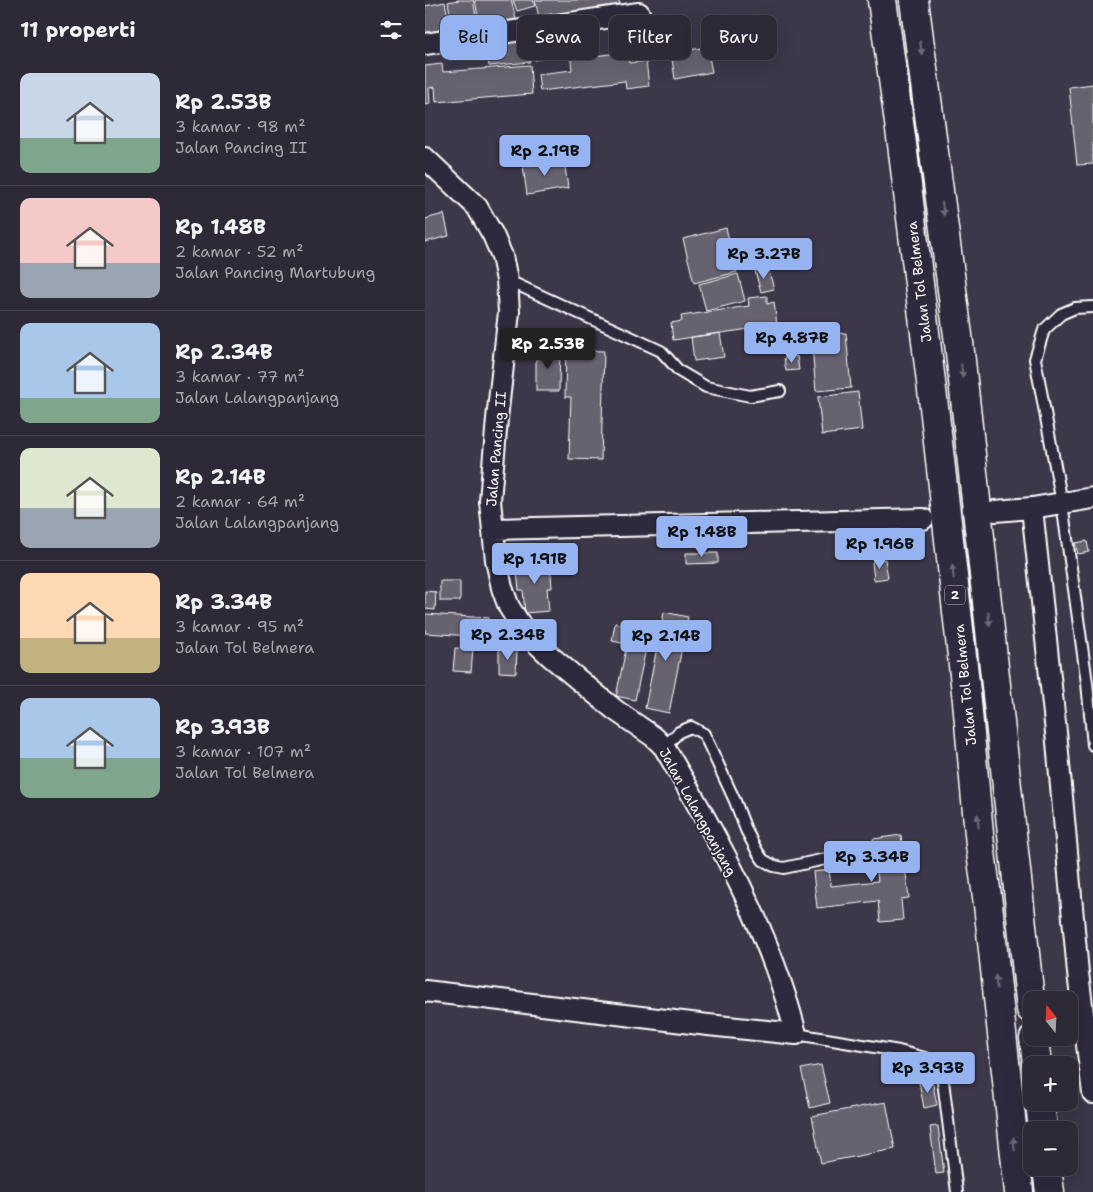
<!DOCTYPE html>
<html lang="id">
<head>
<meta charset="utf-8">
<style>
	body { margin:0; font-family:"Shantell Sans",sans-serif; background:#35313f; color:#f1f3f6; height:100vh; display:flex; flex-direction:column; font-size:19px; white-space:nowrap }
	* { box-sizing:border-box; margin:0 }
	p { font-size:16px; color:#a7a6ad }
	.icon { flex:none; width:28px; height:28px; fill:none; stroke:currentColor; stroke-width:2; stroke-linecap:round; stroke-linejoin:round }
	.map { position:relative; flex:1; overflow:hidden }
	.side { display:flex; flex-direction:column; background:#2d2937; width:425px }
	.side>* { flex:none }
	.guide { position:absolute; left:15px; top:15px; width:475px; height:45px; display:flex; gap:10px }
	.needle { width:32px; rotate:342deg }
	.fabs { position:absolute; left:598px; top:991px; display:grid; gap:10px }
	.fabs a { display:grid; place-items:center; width:55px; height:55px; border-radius:10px; background:#2d2937; box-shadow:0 5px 20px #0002,0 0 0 1px #484552; font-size:25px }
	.price { position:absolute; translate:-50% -42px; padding:0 11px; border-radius:5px; background:#95b2f1; color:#111; font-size:16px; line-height:32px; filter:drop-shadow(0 1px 2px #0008) }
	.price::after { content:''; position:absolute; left:50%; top:30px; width:15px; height:11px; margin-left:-8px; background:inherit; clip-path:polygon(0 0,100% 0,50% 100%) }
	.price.active { background:#222; color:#fff }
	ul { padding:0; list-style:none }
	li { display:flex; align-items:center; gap:15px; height:125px; padding:0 20px }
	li+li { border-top:1px solid #484552 }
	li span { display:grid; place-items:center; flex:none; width:140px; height:100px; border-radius:10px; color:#555 }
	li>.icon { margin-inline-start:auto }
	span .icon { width:60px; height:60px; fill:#fffc; stroke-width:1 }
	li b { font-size:21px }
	h2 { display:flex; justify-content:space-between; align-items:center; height:60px; padding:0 20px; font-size:21px }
	.tag { padding:0 18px; border-radius:10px; background:#2d2937; box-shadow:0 5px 20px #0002,0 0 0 1px #484552; font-size:18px; line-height:45px }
	.tag.active { background:#95b2f1; color:#111 }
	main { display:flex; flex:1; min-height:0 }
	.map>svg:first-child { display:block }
</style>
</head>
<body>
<main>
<section class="side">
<h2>11 properti<svg class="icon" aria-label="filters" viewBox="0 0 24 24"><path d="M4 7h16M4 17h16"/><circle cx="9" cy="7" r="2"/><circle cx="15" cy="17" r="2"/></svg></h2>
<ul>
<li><span style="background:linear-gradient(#c9d6e8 65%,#7fa58c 0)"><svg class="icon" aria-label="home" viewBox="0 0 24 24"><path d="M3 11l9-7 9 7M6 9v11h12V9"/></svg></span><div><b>Rp 2.53B</b><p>3 kamar · 98 m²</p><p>Jalan Pancing II</p></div></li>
<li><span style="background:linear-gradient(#f6c9c9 65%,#9aa5b1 0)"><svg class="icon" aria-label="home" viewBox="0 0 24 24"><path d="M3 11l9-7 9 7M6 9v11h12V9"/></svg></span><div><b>Rp 1.48B</b><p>2 kamar · 52 m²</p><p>Jalan Pancing Martubung</p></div></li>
<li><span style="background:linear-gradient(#a9c7e8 75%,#7fa58c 0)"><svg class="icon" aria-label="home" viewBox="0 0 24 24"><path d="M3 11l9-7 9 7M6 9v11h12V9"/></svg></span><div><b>Rp 2.34B</b><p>3 kamar · 77 m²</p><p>Jalan Lalangpanjang</p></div></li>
<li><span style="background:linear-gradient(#dfe7d0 60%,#9aa5b1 0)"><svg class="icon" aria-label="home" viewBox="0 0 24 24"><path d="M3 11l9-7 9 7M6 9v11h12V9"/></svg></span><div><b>Rp 2.14B</b><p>2 kamar · 64 m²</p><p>Jalan Lalangpanjang</p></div></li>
<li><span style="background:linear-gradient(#ffd9b3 65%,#c2b280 0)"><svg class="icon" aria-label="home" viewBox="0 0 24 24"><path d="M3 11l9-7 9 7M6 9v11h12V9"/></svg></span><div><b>Rp 3.34B</b><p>3 kamar · 95 m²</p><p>Jalan Tol Belmera</p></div></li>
<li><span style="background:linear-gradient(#a9c7e8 60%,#7fa58c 0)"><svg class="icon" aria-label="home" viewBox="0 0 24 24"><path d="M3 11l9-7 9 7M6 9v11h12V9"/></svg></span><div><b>Rp 3.93B</b><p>3 kamar · 107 m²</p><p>Jalan Tol Belmera</p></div></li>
</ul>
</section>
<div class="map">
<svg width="668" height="1192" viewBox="0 0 668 1192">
	<rect width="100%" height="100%" fill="#3c3749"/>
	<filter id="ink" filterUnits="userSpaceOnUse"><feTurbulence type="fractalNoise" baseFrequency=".02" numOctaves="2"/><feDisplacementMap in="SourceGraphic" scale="10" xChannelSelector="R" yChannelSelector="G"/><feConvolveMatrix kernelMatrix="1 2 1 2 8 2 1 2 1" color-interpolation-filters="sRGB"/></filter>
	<g filter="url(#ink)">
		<path fill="#666270" stroke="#fff" d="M34,0H48L53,26L28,31L23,2Z
			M50,0H86L91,19L81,21L83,26L56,32Z
			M88,0H108L110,6L92,11Z
			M110,0H194L195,7L116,26Z
			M20,2L25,28L0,33V6Z
			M121,40L124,57L110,60L107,43Z
			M103,41L105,62L64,66L62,45Z
			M282,47L287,72L250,79L246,53Z
			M168,48L169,56L202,52L204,63L221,61L224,86L201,89L200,81L115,91L113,74L147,70L145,51Z
			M17,64L18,72L105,65L107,94L11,102L10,87L4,88L5,104L0,105V66Z
			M668,84V164L652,165L644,87Z
			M139,160L143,188L102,195L98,166Z
			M19,214L24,236L0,242V219Z
			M301,228L312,272L269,283L258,239Z
			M343,268L349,289L336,292L330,271Z
			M313,274L320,301L281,311L274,284Z
			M342,296V304L349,302L352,325L248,340L246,323L257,321L256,316L324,306L323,298Z
			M295,333L299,357L269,361L266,337Z
			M421,333L426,388L391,391L386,336Z
			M111,349L135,350L134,391H111Z
			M141,350L179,351L176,460L144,459L146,397H140Z
			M372,356L374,370L361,371L359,358Z
			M433,392L437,430L397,435L393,397Z
			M662,541L664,552L653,554L650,543Z
			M261,553H293V563L261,564Z
			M460,559L463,578L449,580L447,562Z
			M125,560L127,588H122L124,611L100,613L98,590H94L91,563Z
			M15,581H35V601H15Z
			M0,591L11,592L10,610L0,609Z
			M239,612L263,617L244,713L220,708Z
			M0,614L64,618L62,637L0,633Z
			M190,623L225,630L210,700L191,696L202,644L187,641Z
			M30,648L48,649L46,672L28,671Z
			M74,649L92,650L91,673L74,672Z
			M476,835L484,898L476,899L478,920L455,922L453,901L392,908L388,872L404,870L406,886L453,881L448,839Z
			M396,1065L405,1103L385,1108L376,1069Z
			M507,1080L512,1105L499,1108L494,1082Z
			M461,1102L470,1149L396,1163L387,1116Z
			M513,1126L519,1173L511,1174L505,1127Z"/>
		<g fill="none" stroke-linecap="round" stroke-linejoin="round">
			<g stroke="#fff" stroke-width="14">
				<path id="service" d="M82,280L236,351L254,371L281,387L325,396L355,391
					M668,307L650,308L636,314L619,330L610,359L637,503L662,683L668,745
					M239,747L254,732L266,727L279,734L310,801L321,830L332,851L338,860L349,866L359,868L428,853
					M371,1034L474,1051L500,1058L512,1067L518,1081L532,1192"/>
			</g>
			<g stroke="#fff" stroke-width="24">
				<path id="minor" d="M0,44L214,13
					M0,158L52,207L68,235L77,256L82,280L84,312L72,419L65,501L71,560L77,588L84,607L101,633L125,656L190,710L229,737L239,747C292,836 346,933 371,1034L283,1025L0,991
					M607,508L632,742L653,973L668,1093
					M570,511L607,508L668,498
					M68,529L498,519"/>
			</g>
			<g stroke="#fff" stroke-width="31">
				<path id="motorway" d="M457,0L477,144L510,415L542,701L555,845L563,904L594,1192
					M489,0L534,343L606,1009
					M609,1038L612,1065
					M615,1102L618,1130
					M622,1168L625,1192"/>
			</g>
			<use href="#service" stroke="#2f2a3d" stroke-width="10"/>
			<use href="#minor" stroke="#2f2a3d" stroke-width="20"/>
			<use href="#motorway" stroke="#2f2a3d" stroke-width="28"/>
		</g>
		<defs><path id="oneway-solid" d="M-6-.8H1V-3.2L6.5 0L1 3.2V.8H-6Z" transform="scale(1.25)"/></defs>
		<g fill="#6d6a77">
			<use href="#oneway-solid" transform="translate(496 48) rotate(82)"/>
			<use href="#oneway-solid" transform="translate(518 209) rotate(82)"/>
			<use href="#oneway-solid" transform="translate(537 371) rotate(84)"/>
			<use href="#oneway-solid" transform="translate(528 572) rotate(-96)"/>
			<use href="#oneway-solid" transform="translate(564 619) rotate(84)"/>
			<use href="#oneway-solid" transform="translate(553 821) rotate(-95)"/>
			<use href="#oneway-solid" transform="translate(571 982) rotate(-96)"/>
			<use href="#oneway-solid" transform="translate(589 1144) rotate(-96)"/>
		</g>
	</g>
	<g text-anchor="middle" stroke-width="4" stroke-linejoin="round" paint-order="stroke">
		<rect fill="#2f2a3d" stroke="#c1bfc5" stroke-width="1" x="520" y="585.5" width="20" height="19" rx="4"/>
		<g font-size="12" font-weight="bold" fill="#fff">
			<text x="530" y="599">2</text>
		</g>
		<g font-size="14" fill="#fff" stroke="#2f2a3d">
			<text transform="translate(494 282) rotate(-97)" y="5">Jalan Tol Belmera</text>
			<text transform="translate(71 449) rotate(-85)" y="5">Jalan Pancing II</text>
			<text transform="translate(540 685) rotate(-96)" y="5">Jalan Tol Belmera</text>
			<text transform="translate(273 812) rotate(61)" y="5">Jalan Lalangpanjang</text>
		</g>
	</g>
</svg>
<div class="fabs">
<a><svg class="needle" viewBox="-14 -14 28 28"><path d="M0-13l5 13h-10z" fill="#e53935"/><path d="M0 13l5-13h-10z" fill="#a7a6ad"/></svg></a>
<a>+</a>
<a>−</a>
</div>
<b class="price" style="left:120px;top:177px">Rp 2.19B</b>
<b class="price" style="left:339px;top:280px">Rp 3.27B</b>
<b class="price" style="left:367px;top:364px">Rp 4.87B</b>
<b class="price active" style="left:123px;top:370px">Rp 2.53B</b>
<b class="price" style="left:277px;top:558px">Rp 1.48B</b>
<b class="price" style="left:455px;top:570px">Rp 1.96B</b>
<b class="price" style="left:110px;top:585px">Rp 1.91B</b>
<b class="price" style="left:83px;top:661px">Rp 2.34B</b>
<b class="price" style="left:241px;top:662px">Rp 2.14B</b>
<b class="price" style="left:447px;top:883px">Rp 3.34B</b>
<b class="price" style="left:503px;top:1094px">Rp 3.93B</b>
<div class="guide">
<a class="tag active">Beli</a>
<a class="tag">Sewa</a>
<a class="tag">Filter</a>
<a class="tag">Baru</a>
</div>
</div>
</main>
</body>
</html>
